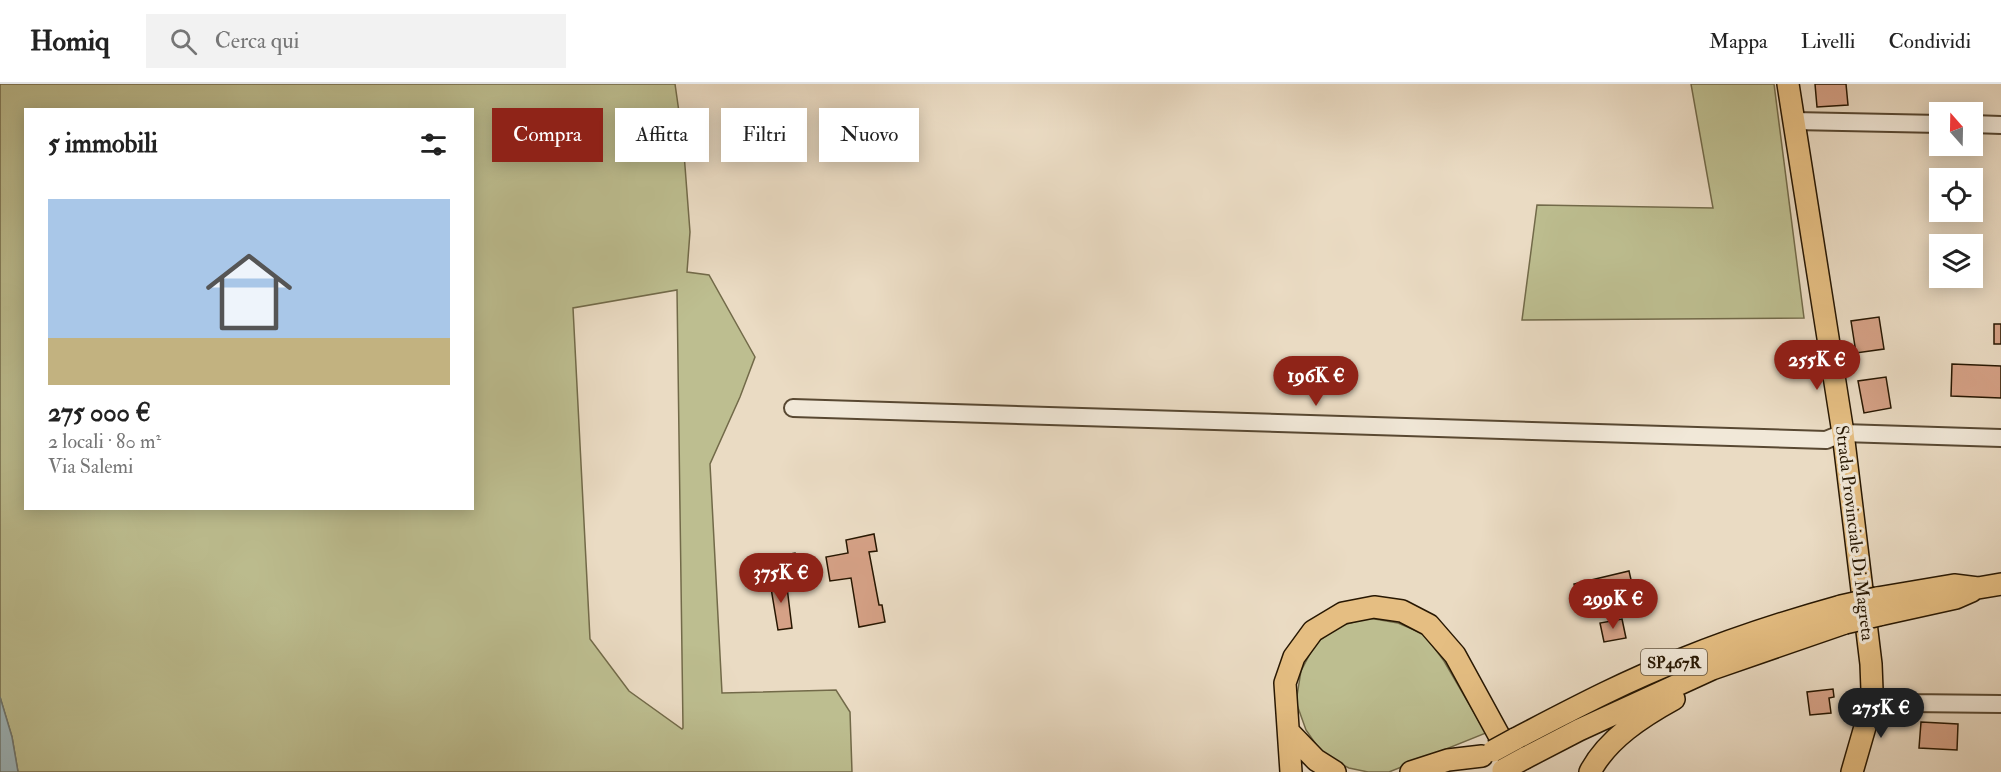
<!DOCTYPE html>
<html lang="it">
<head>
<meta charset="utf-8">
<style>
	body { margin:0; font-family:"IM FELL Double Pica",serif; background:#f2f2f2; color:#222; height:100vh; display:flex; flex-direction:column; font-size:22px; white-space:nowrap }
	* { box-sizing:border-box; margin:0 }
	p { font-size:20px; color:#767676 }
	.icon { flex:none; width:33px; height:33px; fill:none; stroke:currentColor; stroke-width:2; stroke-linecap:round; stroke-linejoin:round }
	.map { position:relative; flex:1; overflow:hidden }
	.drawer { position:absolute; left:24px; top:24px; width:450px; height:402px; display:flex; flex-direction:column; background:#fff; border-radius:0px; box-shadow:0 3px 15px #0003 }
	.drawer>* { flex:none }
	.top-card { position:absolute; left:492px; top:24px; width:570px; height:54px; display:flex; gap:12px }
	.needle { width:39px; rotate:340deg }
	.tools { position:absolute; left:1929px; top:18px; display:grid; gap:12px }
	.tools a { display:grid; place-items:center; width:54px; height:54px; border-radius:0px; background:#fff; box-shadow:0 3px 15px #0003; font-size:30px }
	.price { position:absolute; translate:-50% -51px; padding:0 14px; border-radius:21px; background:#8f2418; color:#fff; font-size:20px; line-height:39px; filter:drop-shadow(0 2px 3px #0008) }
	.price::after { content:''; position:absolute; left:50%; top:36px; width:18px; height:14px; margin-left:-9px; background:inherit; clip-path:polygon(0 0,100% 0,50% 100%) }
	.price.active { background:#222; color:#fff }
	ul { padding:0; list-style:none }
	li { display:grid; align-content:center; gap:12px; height:318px; padding:0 24px }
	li+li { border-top:2px solid #e0e0e0 }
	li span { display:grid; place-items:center; height:186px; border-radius:0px; color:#555 }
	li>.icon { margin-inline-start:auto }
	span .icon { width:108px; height:108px; fill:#fffc; stroke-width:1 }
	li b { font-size:26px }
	h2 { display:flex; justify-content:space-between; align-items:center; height:72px; padding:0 24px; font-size:26px }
	.tag { padding:0 21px; border-radius:0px; background:#fff; box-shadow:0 3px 15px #0003; font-size:21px; line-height:54px }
	.tag.active { background:#8f2418; color:#fff }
	header { display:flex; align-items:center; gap:36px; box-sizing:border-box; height:84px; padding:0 30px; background:#fff; border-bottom:2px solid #e0e0e0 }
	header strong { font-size:28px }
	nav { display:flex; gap:33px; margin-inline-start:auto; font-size:21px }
	.search { width:420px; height:54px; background:#f2f2f2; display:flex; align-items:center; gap:15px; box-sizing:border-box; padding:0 21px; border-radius:0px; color:#767676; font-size:22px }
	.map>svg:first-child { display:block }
</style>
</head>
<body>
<header>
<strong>Homiq</strong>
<div class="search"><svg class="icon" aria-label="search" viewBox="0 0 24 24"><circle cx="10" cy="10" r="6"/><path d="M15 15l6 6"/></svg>Cerca qui</div>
<nav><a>Mappa</a><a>Livelli</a><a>Condividi</a></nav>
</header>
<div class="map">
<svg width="2001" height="688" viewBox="0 0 2001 688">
	<rect width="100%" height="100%" fill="#eadbc3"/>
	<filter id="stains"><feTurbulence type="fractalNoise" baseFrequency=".00333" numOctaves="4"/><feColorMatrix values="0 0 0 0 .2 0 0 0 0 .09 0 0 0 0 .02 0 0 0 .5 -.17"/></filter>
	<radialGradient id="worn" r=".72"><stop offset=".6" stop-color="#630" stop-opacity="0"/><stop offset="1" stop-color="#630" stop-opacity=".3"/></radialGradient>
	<path fill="#bdbe90" stroke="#726a49" stroke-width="1.5" fill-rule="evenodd" d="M0,0H675L683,56L690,148L687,188L709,191L755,273L740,313L710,380L722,609L836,606L850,628L852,688H18L12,653L0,613ZM26,26H472V424H26ZM677,206L683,644L682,645L629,607L590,555L573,224Z
		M1691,0H1774L1804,234L1522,236L1537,121L1713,124Z
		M1369,534L1398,539L1424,550L1444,577L1486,649L1389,688H1368L1349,684L1324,672L1306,646L1296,618L1301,587L1315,560L1339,542Z"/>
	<path fill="#9db8bf" stroke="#6e7873" stroke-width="1.5" d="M0,613L12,653L18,688H0Z"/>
	<path fill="#d5a186" stroke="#271702" stroke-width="1.5" d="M1815,0H1846L1848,21L1817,23Z
		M1879,233L1884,265L1856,269L1851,237Z
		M1994,240H2001V260H1994Z
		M1952,280L2001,282V314L1951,312Z
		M1886,293L1891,324L1864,329L1858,297Z
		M874,450L877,467L869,468L879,521H882L885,538L859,543L851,494L830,497L826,473L848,469L846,456Z
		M795,469L798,483L781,487L779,480L770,483L768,474Z
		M1629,487L1635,513L1580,525L1574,500Z
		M786,495L792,544L778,546L770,498Z
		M1622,535L1626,554L1604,558L1600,539Z
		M1833,605L1834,613L1829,614L1831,629L1810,631L1807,608Z
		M1921,638L1958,640L1957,666L1919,664Z"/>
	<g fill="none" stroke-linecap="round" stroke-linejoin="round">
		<g stroke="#584832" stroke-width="20">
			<path id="minor" d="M1794,37L1940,40
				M1972,40L2001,41
				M793,324L1826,356L1843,349L2001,354
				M1871,614L1908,619L2001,620"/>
		</g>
		<g stroke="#271702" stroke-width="24">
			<path id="major" d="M1788,0L1843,349L1871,580L1872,606L1869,629L1852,688
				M1877,514L1954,501L1978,504L2001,500
				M1879,531L1956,514L1972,507
				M1290,649L1316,676L1335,688
				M1515,655C1569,627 1623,598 1680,576C1732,555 1787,537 1841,522
				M1525,674L1579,646L1712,585L1845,539
				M1291,688L1285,599L1294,573L1313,547L1343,529L1374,523L1402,527L1429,541L1455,571L1513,677
				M1411,688L1448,676L1482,672
				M1590,688C1607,655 1643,632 1674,615"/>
		</g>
		<use href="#minor" stroke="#f1e8d8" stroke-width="16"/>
		<use href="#major" stroke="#e5be82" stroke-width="21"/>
		<g stroke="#271702" stroke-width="24" stroke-linecap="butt">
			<path id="major-bridge" d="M1841,522L1877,514
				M1845,539L1879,531
				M1493,667L1515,655
				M1503,686L1525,674"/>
		</g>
		<use href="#major-bridge" stroke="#e5be82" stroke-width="21"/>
	</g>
	<g text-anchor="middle" stroke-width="6" stroke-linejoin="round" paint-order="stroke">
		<rect fill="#f1e8d8" stroke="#645642" stroke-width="1.5" x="1641" y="565" width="66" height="26" rx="4.5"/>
		<g font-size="16" font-weight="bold" fill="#271702">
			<text x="1674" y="584">SP467R</text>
		</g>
		<g font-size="18" fill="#271702" stroke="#f1e8d8">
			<text transform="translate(1855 449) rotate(83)" y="6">Strada Provinciale Di Magreta</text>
		</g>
	</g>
	<rect width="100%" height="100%" filter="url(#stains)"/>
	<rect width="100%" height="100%" fill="url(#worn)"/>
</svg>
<div class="tools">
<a><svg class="needle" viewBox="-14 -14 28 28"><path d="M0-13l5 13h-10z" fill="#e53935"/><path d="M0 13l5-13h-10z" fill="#767676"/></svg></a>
<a><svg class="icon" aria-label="locate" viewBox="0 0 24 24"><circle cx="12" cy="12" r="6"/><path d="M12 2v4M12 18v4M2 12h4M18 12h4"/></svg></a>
<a><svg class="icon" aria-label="layers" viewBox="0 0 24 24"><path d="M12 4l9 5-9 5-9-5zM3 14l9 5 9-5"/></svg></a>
</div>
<b class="price" style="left:1817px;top:307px">255K €</b>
<b class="price" style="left:1316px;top:323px">196K €</b>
<b class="price" style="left:781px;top:520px">375K €</b>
<b class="price" style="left:1613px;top:546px">299K €</b>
<b class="price active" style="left:1881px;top:655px">275K €</b>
<div class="top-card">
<a class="tag active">Compra</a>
<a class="tag">Affitta</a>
<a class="tag">Filtri</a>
<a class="tag">Nuovo</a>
</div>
<section class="drawer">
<h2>5 immobili<svg class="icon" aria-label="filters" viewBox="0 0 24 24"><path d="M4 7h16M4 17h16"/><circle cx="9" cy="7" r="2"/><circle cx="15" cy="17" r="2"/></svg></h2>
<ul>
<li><span style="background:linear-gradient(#a9c7e8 75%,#c2b280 0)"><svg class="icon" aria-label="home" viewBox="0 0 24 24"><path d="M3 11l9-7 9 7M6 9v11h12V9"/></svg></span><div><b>275 000 €</b><p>2 locali · 80 m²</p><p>Via Salemi</p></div></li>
</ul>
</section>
</div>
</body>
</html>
